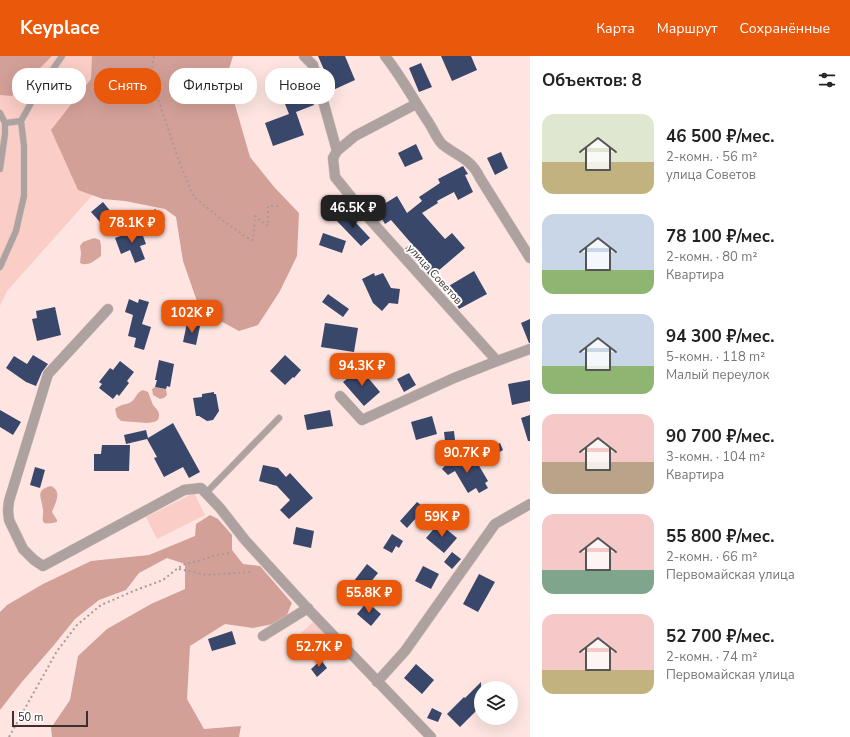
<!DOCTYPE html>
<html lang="ru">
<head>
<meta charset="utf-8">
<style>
	body { margin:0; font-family:"Nunito Sans",sans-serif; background:#f2f2f2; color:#222; height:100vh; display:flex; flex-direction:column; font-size:15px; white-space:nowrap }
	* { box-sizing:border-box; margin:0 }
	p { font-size:13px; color:#767676 }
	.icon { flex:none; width:22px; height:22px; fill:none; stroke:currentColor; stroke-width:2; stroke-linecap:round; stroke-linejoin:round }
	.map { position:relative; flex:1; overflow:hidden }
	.side { display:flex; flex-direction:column; background:#fff; width:320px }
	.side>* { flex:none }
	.hud { position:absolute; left:12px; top:12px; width:380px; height:36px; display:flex; gap:8px }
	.fabs { position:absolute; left:474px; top:625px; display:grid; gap:8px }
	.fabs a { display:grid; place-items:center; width:44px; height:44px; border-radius:50%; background:#fff; box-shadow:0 4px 16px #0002; font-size:20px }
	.scale { position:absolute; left:12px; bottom:10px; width:76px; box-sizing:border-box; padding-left:4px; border:2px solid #3a302f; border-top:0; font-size:11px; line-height:14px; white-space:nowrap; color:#3a302f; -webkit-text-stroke:3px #fff; paint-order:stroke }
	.price { position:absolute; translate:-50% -34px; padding:0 9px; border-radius:8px; background:#ea580c; color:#fff; font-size:13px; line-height:26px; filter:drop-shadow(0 1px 2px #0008) }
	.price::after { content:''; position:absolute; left:50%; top:24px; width:12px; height:9px; margin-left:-6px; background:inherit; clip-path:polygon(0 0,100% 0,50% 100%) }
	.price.on { background:#222; color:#fff }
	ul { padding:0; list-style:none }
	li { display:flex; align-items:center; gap:12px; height:100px; padding:0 12px }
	li span { display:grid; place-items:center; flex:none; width:112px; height:80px; border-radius:12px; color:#555 }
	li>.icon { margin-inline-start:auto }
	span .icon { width:48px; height:48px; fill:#fffc; stroke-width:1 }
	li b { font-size:17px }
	h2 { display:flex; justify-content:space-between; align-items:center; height:48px; padding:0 12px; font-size:17px }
	.chip { padding:0 14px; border-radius:16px; background:#fff; box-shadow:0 4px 16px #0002; font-size:14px; line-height:36px }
	.chip.on { background:#ea580c; color:#fff }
	header { display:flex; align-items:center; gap:24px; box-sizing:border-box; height:56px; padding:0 20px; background:#ea580c; color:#fff }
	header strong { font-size:19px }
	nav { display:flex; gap:22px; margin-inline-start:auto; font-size:14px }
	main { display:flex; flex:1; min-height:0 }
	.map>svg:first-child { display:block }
</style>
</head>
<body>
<header>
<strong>Keyplace</strong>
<nav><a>Карта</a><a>Маршрут</a><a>Сохранённые</a></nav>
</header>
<main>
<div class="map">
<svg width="530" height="681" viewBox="0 0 530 681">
	<rect width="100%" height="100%" fill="#fee5e1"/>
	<path fill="#facdc6" d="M0,0H103L122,106L7,235L0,250Z
		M194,437L205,459L157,483L146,461Z
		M315,564L330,581L315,594L300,578Z"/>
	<path fill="#d3a098" d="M0,0H52L12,40L0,39Z
		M92,0H233L229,13L231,35L250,101L275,132L299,157L297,200L280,235L258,269L239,275L200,254L183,205L176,161L165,153L125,145L103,143L78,134L51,74L91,23Z
		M210,459L218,463L232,479V494L243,508L260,510L292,547L284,566L253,572L225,568L190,590L187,643L204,673L241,670L239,681H52L51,672L70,644L78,600L107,573L151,548L185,533V508L167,502L139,517L126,534L99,544L75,563L54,589L21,627L0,654V556L7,549L43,528L91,505L149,499L195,480L196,468Z"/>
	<path fill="#d7a49c" d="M94,182L100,184L101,190V200C94,205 88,211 80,207L81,197L80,190L83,186Z
		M155,331L166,333L167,339L164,342L160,343L153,339L152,333Z
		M143,334L148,336C150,340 151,345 153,349C157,354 161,356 158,364L154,366L147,367L121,365L117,361L115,353C120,348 126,349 131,346C137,342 136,336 143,334Z
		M51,430C63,436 55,447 52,456L57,464V466C53,467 48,468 44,467C41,462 44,459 43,454C42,442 34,434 51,430Z"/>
	<path fill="#39476b" d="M318,0H345L355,24L333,34Z
		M441,0H471L477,14L452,25Z
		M421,7L432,31L419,36L409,12Z
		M303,23L314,49L296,56L304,79L273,90L265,67L289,58L279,33Z
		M416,88L423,103L405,111L398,97Z
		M501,96L508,112L495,119L487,102Z
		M463,110L468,118L465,119L473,136L458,144L454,136L437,145L438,147L422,157L445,183L452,177L465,192L431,221L405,193L411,187L391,164L385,168L376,153L397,140L407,157L422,145L419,141L440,127L438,123Z
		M103,146L111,156L100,166L91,156Z
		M155,153L165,163L157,172L146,162Z
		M345,155L370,182L361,190L336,164Z
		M133,172L134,175L140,172L146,188L140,190L145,203L135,207L130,194L121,198L115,182L123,179L122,176Z
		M323,177L346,185L342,197L319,189Z
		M474,215L487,238L459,253L447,231Z
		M374,217L375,220L383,217L391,232L400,233L398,248L389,247L382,255L373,247L362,223Z
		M328,238L349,253L343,261L322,246Z
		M129,243L138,247L139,243L149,246L142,268L151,271L144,294L134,291L136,282L128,280L133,259L125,256Z
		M55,251L61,279L37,285L32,263L37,262L36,255Z
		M530,263V287H529L521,267Z
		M187,267L200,270L196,289L183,286Z
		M325,267L358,272L354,296L321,291Z
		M33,299L48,308L42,316L36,330L26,326L6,312L14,300L27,308Z
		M285,299L301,314L294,322L293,321L285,329L270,315Z
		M159,304L174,308L170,331L167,330L166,333L155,331L157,324H155Z
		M120,305L134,316L127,325L129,327L119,340L117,338L113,343L99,332L102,328L99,326L110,312L113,314Z
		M360,312L380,336L364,350L343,326Z
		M409,317L416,329L404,336L397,323Z
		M530,324V345L512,349L508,328Z
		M214,336V338H216L219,355L213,364L207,365L199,360H196L193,342L202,341V338Z
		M0,354L21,366L13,379L0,371Z
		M330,354L333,370L307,374L304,359Z
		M530,359V385H528L521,362Z
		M432,360L437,378L416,384L411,366Z
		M173,367L200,416L189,422L183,411L164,421L154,402L157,401L147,383L126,388L124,379L146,374L148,382Z
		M454,375L456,393L446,394L444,376Z
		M500,387L503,394L492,400L489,392Z
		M102,389H130L129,415H94V398H101Z
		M452,402L470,403L474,410L478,408L488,425L485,427L488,432L479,437L476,432L468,437L455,415L448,419L442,413Z
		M263,409L278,412L286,421L290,417L313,442L289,463L280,454L290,444L277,430L259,425Z
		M35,411L45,414L40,432L30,429Z
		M417,446L425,452L407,472L400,465Z
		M439,467L457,482L444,497L426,482Z
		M296,471L314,475L311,492L293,488Z
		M392,478L403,485L399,492L396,490L392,497L383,492Z
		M452,496L461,503L452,513L444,506Z
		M367,508L378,517L365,533L354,525Z
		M423,510L439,518L431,533L415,525Z
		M479,518L495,526L478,556L463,548Z
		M367,546L381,558L371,570L357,558Z
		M232,575L236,588L212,595L208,583Z
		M321,604L327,612L317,621L311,613Z
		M416,608L434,624L422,638L404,622Z
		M481,626V650L460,671L447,658L464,641L465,642Z
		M432,652L442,657L438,666L427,662Z"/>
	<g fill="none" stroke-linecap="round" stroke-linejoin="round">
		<g stroke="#d7c1bd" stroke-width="7">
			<path id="lane" d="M0,57L5,67V78L0,113
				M5,67L21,65
				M0,211L16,175L24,140V90L21,65L36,38L62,0
				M206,437L279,362"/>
		</g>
		<g stroke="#d7c1bd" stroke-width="11">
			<path id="street" d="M304,0L313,9L320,34L337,95
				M385,0C402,21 414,45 429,67C433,73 437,83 442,88C456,100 471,102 480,122L530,202
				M416,48L355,80L337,95L333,102L335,121L365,158L497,305L530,293
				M108,253L48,318L9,445L8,454L9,464L23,493L34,504L43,510L184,434L201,432L220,452L245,484L309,554L431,681
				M340,340L362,364L454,322L497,305
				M263,580L308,552
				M377,626L405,595L495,468L530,448"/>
		</g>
		<path stroke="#ac9997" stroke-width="2" stroke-dasharray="2 3" stroke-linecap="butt" d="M154,0L152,13L156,37L179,105L194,141L221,163L246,181L253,184L255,160L268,170V150H281
			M179,513L207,519L252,516
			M9,681L57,595L77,569L101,549L136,534L163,524L178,512L185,508L202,504L216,499L230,497"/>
		<use href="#lane" stroke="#ada2a0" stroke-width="6"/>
		<use href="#street" stroke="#ada2a0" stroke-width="10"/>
	</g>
	<g text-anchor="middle" stroke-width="4" stroke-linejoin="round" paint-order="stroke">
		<g font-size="11" fill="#3a302f" stroke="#fff">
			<text transform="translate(435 218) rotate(48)" y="4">улица Советов</text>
		</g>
	</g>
</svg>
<div class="fabs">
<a><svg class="icon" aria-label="layers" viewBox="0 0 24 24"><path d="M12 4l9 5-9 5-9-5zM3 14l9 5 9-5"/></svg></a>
</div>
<div class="scale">50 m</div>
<b class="price on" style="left:353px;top:173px">46.5K ₽</b>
<b class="price" style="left:132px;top:188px">78.1K ₽</b>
<b class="price" style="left:192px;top:278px">102K ₽</b>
<b class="price" style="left:362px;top:331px">94.3K ₽</b>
<b class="price" style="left:467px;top:418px">90.7K ₽</b>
<b class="price" style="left:442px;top:482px">59K ₽</b>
<b class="price" style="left:369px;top:558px">55.8K ₽</b>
<b class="price" style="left:319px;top:612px">52.7K ₽</b>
<div class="hud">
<a class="chip">Купить</a>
<a class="chip on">Снять</a>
<a class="chip">Фильтры</a>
<a class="chip">Новое</a>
</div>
</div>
<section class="side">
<h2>Объектов: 8<svg class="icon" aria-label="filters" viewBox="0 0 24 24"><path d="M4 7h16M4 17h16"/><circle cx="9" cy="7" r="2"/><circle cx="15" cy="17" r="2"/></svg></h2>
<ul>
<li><span style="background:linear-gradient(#dfe7d0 60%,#c2b280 0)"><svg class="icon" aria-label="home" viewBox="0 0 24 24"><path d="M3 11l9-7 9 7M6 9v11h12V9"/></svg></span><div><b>46 500 ₽/мес.</b><p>2-комн. · 56 m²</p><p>улица Советов</p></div></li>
<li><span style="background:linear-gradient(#c9d6e8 70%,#8fb573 0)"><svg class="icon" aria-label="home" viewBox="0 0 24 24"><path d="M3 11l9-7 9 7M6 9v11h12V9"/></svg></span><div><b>78 100 ₽/мес.</b><p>2-комн. · 80 m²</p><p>Квартира</p></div></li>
<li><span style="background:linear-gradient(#c9d6e8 65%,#8fb573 0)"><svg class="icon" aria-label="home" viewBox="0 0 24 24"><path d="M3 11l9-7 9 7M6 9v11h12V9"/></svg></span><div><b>94 300 ₽/мес.</b><p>5-комн. · 118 m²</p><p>Малый переулок</p></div></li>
<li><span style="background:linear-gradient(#f6c9c9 60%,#b9a48a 0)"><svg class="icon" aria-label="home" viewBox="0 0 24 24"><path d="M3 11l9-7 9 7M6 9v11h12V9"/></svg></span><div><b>90 700 ₽/мес.</b><p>3-комн. · 104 m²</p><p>Квартира</p></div></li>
<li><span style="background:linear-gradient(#f6c9c9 70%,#7fa58c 0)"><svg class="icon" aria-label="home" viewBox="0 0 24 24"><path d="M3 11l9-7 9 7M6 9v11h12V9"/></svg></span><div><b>55 800 ₽/мес.</b><p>2-комн. · 66 m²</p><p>Первомайская улица</p></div></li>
<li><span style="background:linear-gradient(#f6c9c9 70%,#c2b280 0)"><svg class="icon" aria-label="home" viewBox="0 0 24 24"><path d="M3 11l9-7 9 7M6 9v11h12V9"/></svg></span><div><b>52 700 ₽/мес.</b><p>2-комн. · 74 m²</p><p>Первомайская улица</p></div></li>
</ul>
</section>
</main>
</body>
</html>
